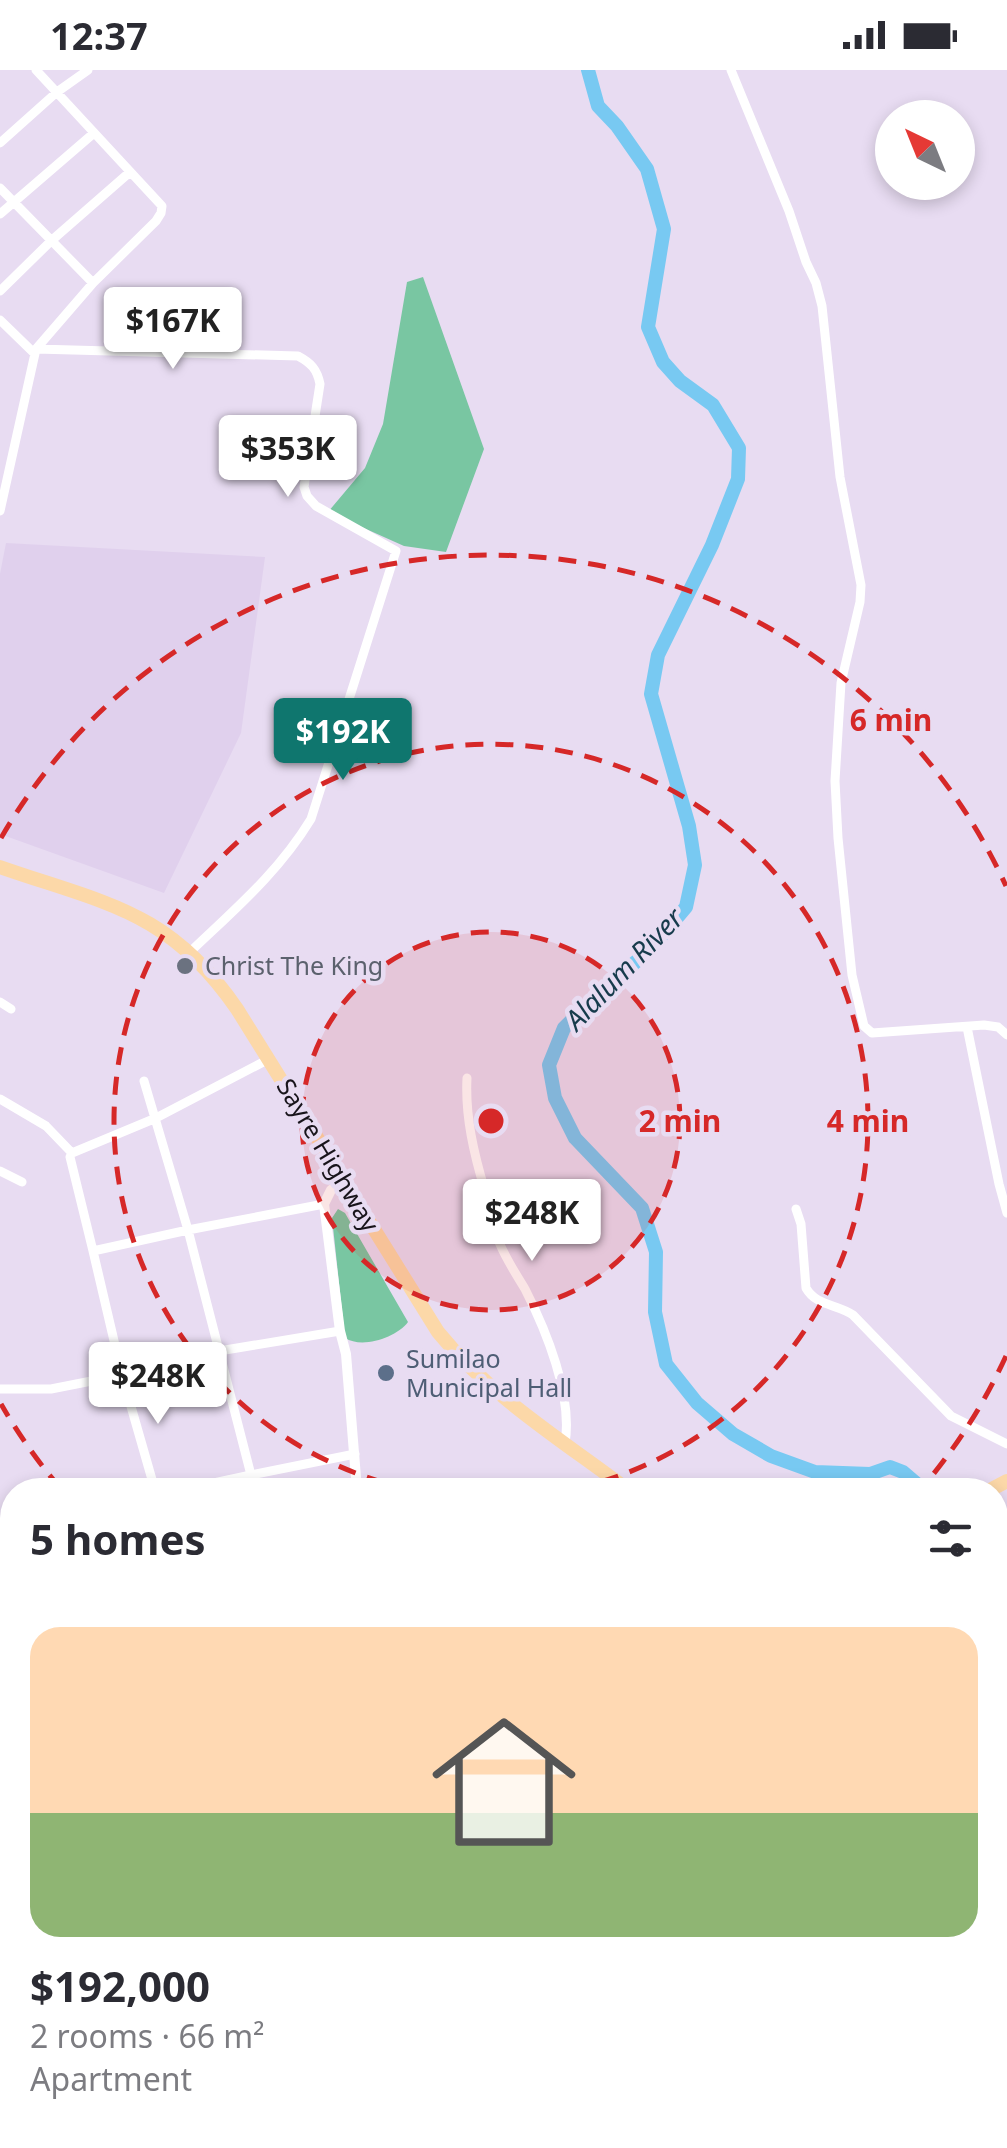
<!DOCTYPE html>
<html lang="en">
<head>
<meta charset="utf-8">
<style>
	body { margin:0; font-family:"Noto Sans",sans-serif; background:#f2f2f3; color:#2b2b33; height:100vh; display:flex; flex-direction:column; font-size:38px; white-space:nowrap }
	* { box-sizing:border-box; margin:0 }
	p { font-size:32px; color:#7c7c81 }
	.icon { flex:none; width:55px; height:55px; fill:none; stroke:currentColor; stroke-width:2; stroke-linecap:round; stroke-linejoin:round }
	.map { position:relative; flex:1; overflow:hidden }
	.drawer { position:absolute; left:0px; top:1408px; width:1008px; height:672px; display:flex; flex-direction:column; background:#fff; border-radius:40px 40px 0 0; box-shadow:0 5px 15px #0003 }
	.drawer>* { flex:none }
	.needle { width:65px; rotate:317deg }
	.controls { position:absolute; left:875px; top:30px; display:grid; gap:20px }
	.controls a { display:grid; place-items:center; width:100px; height:100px; border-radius:50%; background:#fff; box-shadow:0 5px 15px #0003; font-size:50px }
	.price { position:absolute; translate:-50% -85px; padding:0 22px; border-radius:10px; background:#fff; color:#222; font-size:32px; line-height:65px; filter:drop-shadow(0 2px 5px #0008) }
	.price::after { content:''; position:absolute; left:50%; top:60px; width:30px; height:22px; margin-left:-15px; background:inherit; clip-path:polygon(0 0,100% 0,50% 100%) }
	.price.current { background:#0f766e; color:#fff }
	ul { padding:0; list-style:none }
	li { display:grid; align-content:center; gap:20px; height:530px; padding:0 30px }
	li+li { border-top:2px solid #e1e1e2 }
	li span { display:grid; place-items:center; height:310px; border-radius:30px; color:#555 }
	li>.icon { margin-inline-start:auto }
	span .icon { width:180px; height:180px; fill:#fffc; stroke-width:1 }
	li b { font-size:42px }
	h2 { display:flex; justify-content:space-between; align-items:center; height:120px; padding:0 30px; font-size:42px }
	.status { display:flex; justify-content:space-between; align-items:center; height:70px; padding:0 50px; background:#fff; direction:ltr }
	.status svg { height:28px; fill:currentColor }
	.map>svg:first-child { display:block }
</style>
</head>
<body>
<div class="status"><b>12:37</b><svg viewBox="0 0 49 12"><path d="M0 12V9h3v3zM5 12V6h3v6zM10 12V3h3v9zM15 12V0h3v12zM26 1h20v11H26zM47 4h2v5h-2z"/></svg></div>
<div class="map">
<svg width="1007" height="2078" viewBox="0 0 1007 2078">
	<rect width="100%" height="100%" fill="#e8dcf2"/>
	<path fill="#e0d0ed" d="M6,473L265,487L241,663L164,823L0,764V504Z"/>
	<path fill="#79c6a2" d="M423,207L484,379L446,482L404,476L328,442L365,398L383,354L407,212Z
		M338,1139L345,1143L408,1252C396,1268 362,1279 345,1268L332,1148Z"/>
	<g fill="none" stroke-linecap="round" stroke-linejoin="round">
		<path stroke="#78c9f2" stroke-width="14" d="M588,0L598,36L617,56L647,99L664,159L648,257L663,292L680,311L713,335L739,378L738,409L712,475L658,585L651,624L689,756L695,795L686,837L648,882L606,916L564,958L549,995L555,1028L575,1068L642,1138L656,1182L655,1242L666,1294L697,1333L733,1364L771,1386L815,1402L870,1404L890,1397L903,1402L924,1420
			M995,1517L1007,1537"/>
		<path stroke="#fff" stroke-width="9" d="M731,0L789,141L806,192L816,213L822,236L840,407L861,515L860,532L841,613L835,711L838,768L852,905L864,956L872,963L984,955L998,957L1007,965
			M0,73L57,22L88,0
			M0,118L93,213
			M0,144L94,63
			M0,221L51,171L130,102
			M0,250L34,283
			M36,279L298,286C311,293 317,299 320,314L304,417L307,426L316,436L396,481L311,749C278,803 235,839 190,882
			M0,441L36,279L93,213L156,151L161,143L162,136L36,0
			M0,932L11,939
			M967,957L999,1114L1007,1143
			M269,989L156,1048L72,1083L70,1087L93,1181L188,1160L324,1134
			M467,1008C465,1047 474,1084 485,1121C490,1138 492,1156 499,1172C506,1189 516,1204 525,1219C546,1260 573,1326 565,1373
			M144,1011L188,1160L251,1405L355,1384
			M0,1029L46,1056L72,1083
			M0,1101L22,1112
			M796,1139L801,1154L806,1218C816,1236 837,1234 853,1245L951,1346L1007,1374
			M93,1181L122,1305L219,1281L340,1261
			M0,1319H51L122,1305L155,1420
			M181,1420L251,1405L254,1420
			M995,1796L1007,1791
			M965,2068L969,2078"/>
		<path stroke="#fff" stroke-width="10" d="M343,1110L331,1120L324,1134L340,1261L346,1284L357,1420
			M406,2068L407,2078"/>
		<path stroke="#fcd8a8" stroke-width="14" d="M0,797C106,834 169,840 237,939L438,1262C490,1326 563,1371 628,1420
			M990,1420L1007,1411"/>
	</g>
	<circle cx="491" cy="1051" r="189" fill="#d62828" fill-opacity=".12"/>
	<g fill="none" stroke="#d62828" stroke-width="5" stroke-dasharray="18 12">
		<circle cx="491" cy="1051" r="189"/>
		<path d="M413 1420A377 377 0 1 1 569 1420"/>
		<path d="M1006 1286A566 566 0 0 1 921 1419M61 1419A566 566 0 0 1 1 1334M1 768A566 566 0 0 1 1006 816"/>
	</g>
	<circle fill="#6b7280" stroke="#e8dcf2" stroke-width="4" cx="185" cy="896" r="10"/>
	<circle fill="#5c6f8a" stroke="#e8dcf2" stroke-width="4" cx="386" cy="1303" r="10"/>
	<g text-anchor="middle" stroke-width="9" stroke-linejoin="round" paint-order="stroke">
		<g font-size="25" fill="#5b616d" stroke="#e8dcf2" text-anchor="start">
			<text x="205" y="905">Christ The King</text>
		</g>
		<g font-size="25" fill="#18141b" stroke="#e8dcf2">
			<text transform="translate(328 1085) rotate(59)" y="9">Sayre Highway</text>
		</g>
		<g font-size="25" fill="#4e5e75" stroke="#e8dcf2" text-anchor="start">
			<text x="406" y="1298">Sumilao<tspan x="406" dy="29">Municipal Hall</tspan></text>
		</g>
		<g font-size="28" font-style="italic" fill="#173b4c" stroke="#e8dcf2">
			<text transform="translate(624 899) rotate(-46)" y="10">Alalum River</text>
		</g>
	</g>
	<circle cx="491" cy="1051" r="15" fill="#d62828" stroke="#e8dcf2" stroke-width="5"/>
	<g font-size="30" text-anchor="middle" font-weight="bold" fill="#d62828" stroke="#e8dcf2" stroke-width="9" stroke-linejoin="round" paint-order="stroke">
		<text x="891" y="661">6 min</text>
		<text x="680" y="1062">2 min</text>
		<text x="868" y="1062">4 min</text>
	</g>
</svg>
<div class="controls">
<a><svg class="needle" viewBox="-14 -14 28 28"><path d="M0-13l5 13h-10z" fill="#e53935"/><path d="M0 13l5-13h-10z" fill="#7c7c81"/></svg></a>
</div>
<b class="price" style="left:173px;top:302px">$167K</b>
<b class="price" style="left:288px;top:430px">$353K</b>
<b class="price current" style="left:343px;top:713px">$192K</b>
<b class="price" style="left:532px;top:1194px">$248K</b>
<b class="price" style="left:158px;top:1357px">$248K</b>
<section class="drawer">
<h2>5 homes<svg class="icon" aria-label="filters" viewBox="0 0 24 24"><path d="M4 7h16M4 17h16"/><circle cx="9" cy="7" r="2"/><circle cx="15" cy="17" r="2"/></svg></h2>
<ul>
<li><span style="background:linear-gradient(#ffd9b3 60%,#8fb573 0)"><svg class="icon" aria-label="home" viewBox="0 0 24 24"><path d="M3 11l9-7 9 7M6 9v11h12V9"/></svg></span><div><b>$192,000</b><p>2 rooms · 66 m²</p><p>Apartment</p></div></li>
</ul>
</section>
</div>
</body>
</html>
